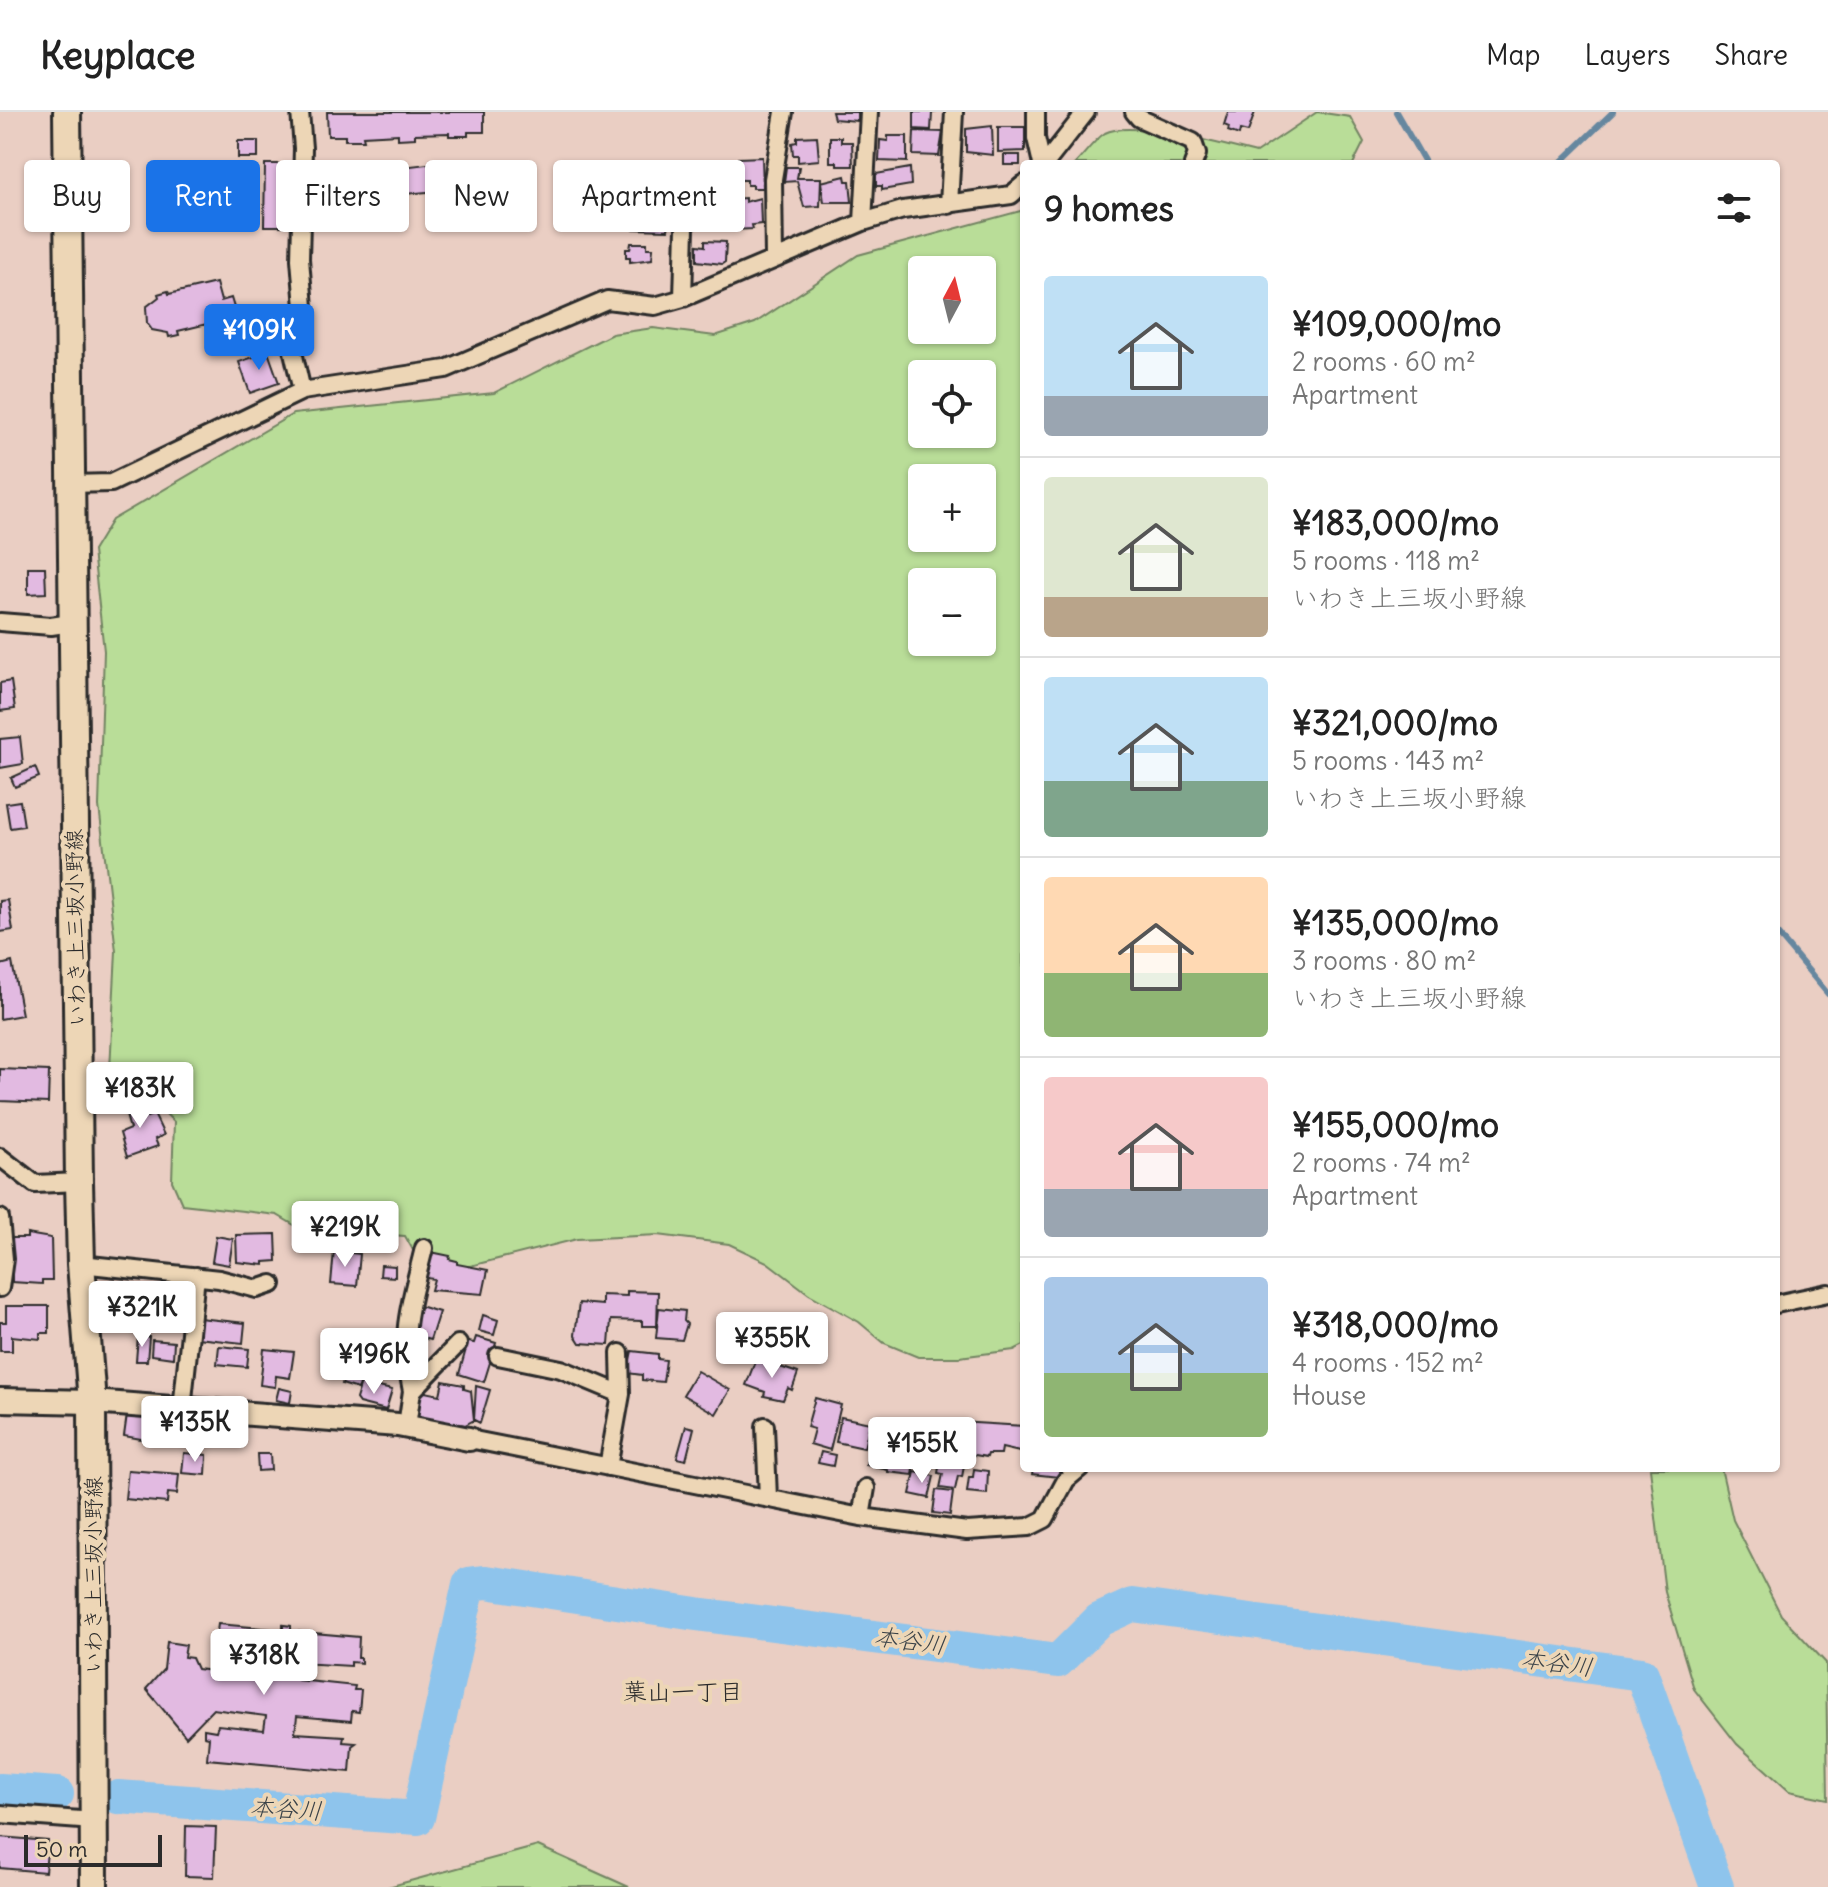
<!DOCTYPE html>
<html lang="en">
<head>
<meta charset="utf-8">
<style>
	body { margin:0; font-family:Delius,"Klee One",sans-serif; background:#f6f6f6; color:#222; height:100vh; display:flex; flex-direction:column; font-size:30px; white-space:nowrap }
	* { box-sizing:border-box; margin:0 }
	p { font-size:26px; color:#767676 }
	.icon { flex:none; width:44px; height:44px; fill:none; stroke:currentColor; stroke-width:2; stroke-linecap:round; stroke-linejoin:round }
	.map { position:relative; flex:1; overflow:hidden }
	.panel { position:absolute; left:1020px; top:48px; width:760px; height:1312px; display:flex; flex-direction:column; background:#fff; border-radius:8px; box-shadow:0 2px 6px #0004 }
	.panel>* { flex:none }
	.guide { position:absolute; left:24px; top:48px; width:760px; height:72px; display:flex; gap:16px }
	.needle { width:52px; rotate:7deg }
	.tools { position:absolute; left:908px; top:144px; display:grid; gap:16px }
	.tools a { display:grid; place-items:center; width:88px; height:88px; border-radius:8px; background:#fff; box-shadow:0 2px 6px #0004; font-size:40px }
	.scale { position:absolute; left:24px; bottom:20px; width:138px; box-sizing:border-box; padding-left:8px; border:4px solid #2b2b2b; border-top:0; font-size:22px; line-height:28px; white-space:nowrap; color:#2b2b2b; -webkit-text-stroke:6px #edd6b6; paint-order:stroke }
	.price { position:absolute; translate:-50% -68px; padding:0 18px; border-radius:8px; background:#fff; color:#222; font-size:26px; line-height:52px; filter:drop-shadow(0 2px 4px #0008) }
	.price::after { content:''; position:absolute; left:50%; top:48px; width:24px; height:18px; margin-left:-12px; background:inherit; clip-path:polygon(0 0,100% 0,50% 100%) }
	.price.selected { background:#1a73e8; color:#fff }
	ul { padding:0; list-style:none }
	li { display:flex; align-items:center; gap:24px; height:200px; padding:0 24px }
	li+li { border-top:2px solid #e0e0e0 }
	li span { display:grid; place-items:center; flex:none; width:224px; height:160px; border-radius:8px; color:#555 }
	li>.icon { margin-inline-start:auto }
	span .icon { width:96px; height:96px; fill:#fffc; stroke-width:1 }
	li b { font-size:34px }
	h2 { display:flex; justify-content:space-between; align-items:center; height:96px; padding:0 24px; font-size:34px }
	.pill { padding:0 28px; border-radius:8px; background:#fff; box-shadow:0 2px 6px #0004; font-size:28px; line-height:72px }
	.pill.selected { background:#1a73e8; color:#fff }
	header { display:flex; align-items:center; gap:48px; box-sizing:border-box; height:112px; padding:0 40px; background:#fff; border-bottom:2px solid #e0e0e0 }
	header strong { font-size:38px }
	nav { display:flex; gap:44px; margin-inline-start:auto; font-size:28px }
	.map>svg:first-child { display:block }
</style>
</head>
<body>
<header>
<strong>Keyplace</strong>
<nav><a>Map</a><a>Layers</a><a>Share</a></nav>
</header>
<div class="map">
<svg width="1828" height="1775" viewBox="0 0 1828 1775">
	<rect width="100%" height="100%" fill="#eacec3"/>
	<filter id="ink" filterUnits="userSpaceOnUse"><feTurbulence type="fractalNoise" baseFrequency=".0125" numOctaves="2"/><feDisplacementMap in="SourceGraphic" scale="16" xChannelSelector="R" yChannelSelector="G"/><feConvolveMatrix kernelMatrix="1 2 1 2 8 2 1 2 1" color-interpolation-filters="sRGB"/></filter>
	<g filter="url(#ink)">
		<path fill="#b9dd98" stroke="#728462" stroke-width="2" fill-rule="evenodd" d="M1317,0L1350,5L1364,30L1353,52H1075C1084,43 1094,28 1105,21C1131,7 1225,33 1256,41Z
			M1024,98V1233L1014,1238L959,1245H918L884,1231L859,1210L809,1182L767,1150L729,1132L658,1123L577,1127L470,1154L447,1156L425,1149L413,1138L405,1124L301,1117L277,1103L182,1092L172,1069L174,1010L141,977L115,975L110,958L116,839L99,694L104,539L93,439L112,408L293,302L494,281L612,222L653,216L715,224L755,211L858,143ZM922,158H982V218H922ZM922,262H982V322H922ZM922,366H982V426H922ZM922,470H982V530H922Z
			M1650,1356H1721L1733,1408L1781,1503L1826,1551L1828,1687L1789,1679L1737,1632L1694,1577L1665,1480Z
			M538,1734L629,1775H388Z"/>
		<g fill="none" stroke-linecap="round" stroke-linejoin="round">
			<path stroke="#66879f" stroke-width="6" d="M1396,0L1426,52
				M1559,52L1613,0
				M1776,820L1828,882"/>
			<path stroke="#8ec4ec" stroke-width="34" d="M0,1678L57,1682
				M118,1685L418,1706L469,1472L486,1470L696,1502L1058,1549L1099,1508L1132,1493L1642,1562L1717,1775"/>
		</g>
		<path fill="#e2bae1" stroke="#2b2b2b" stroke-width="2" d="M327,0H484V20H468V24H449V21L415,22V26L398,27V22L363,24L364,28H345V24H328Z
			M832,0H857V9L834,7Z
			M914,0H937L932,1L931,18L914,17Z
			M1228,0H1255L1248,20L1240,18L1239,23L1228,19L1229,15L1224,13Z
			M992,14L993,43L966,40V17Z
			M998,15H1025V39L998,40Z
			M914,19L943,20L939,44L913,43Z
			M817,24L819,48L798,50V43H793L792,31L797,30V25Z
			M888,24H907V50L879,49L880,28L888,29Z
			M830,25H841V30H852L853,54H837V50H830Z
			M238,29H258V46H238Z
			M1004,43H1020V53H1004Z
			M762,45L763,76H753V73H747V68H736L733,49H738V46Z
			M700,50L724,51L723,76L704,75V68L699,67Z
			M435,51L438,79L405,82L402,55Z
			M265,52H291L290,114H264Z
			M667,53L674,79L634,88L632,69H636L639,57Z
			M786,55H799L797,66H821L820,94L804,95L797,69L784,70Z
			M910,56L911,73L882,78V74H876V62Z
			M335,59L337,74L311,77L309,62Z
			M845,64L846,69H850L852,90H824L821,70Z
			M745,86V90L760,86L761,112L752,113L753,117L733,118L732,87Z
			M723,88V103H708V108L698,109V92H703V89Z
			M675,92L676,111H669L668,118L634,117V101L645,100L644,93Z
			M705,129L726,130L725,150L722,152L697,149V133L705,134Z
			M631,131H647V136H653L652,147L630,150V145H626V137H630Z
			M216,171L221,189L231,186L235,199L230,200L233,211L208,217L207,212L178,219L179,223L169,225L168,221L152,218L147,211L146,195L159,185L158,182L168,179L169,182Z
			M268,240L279,271L250,281L239,250Z
			M28,455H45L46,481L28,482Z
			M11,569L15,597L0,599V571Z
			M20,625L23,652L0,656V627Z
			M35,655L39,665L15,675L11,666Z
			M20,689L24,714L10,716L6,691Z
			M8,788L13,818L0,820V789Z
			M12,850L22,903L0,907V853Z
			M0,957L49,959L48,991L0,989Z
			M140,988L147,1005L154,1002L164,1023L155,1027L158,1034L127,1045L120,1021L130,1017L124,996Z
			M27,1122L51,1126L52,1168H42V1172L12,1170V1126H27Z
			M276,1122L277,1149L264,1150V1153L237,1150L236,1123Z
			M216,1124L233,1127L229,1153L212,1150Z
			M334,1139L360,1142L357,1174L331,1172Z
			M431,1140L450,1144L449,1147L457,1149V1152L488,1158L483,1182L431,1178L434,1167L426,1166Z
			M381,1153L395,1154V1165L380,1164Z
			M139,1175L166,1177L164,1203H138Z
			M627,1179L658,1180L657,1214H642V1209L611,1208L609,1233L580,1231L575,1223L579,1191L602,1193V1183L627,1184Z
			M416,1193L439,1200L430,1228L408,1222Z
			M6,1194H49V1221H40V1227L12,1224V1239H0V1210H6Z
			M659,1196L685,1199L684,1209L687,1212L682,1228L656,1226Z
			M483,1203L498,1208L494,1223L479,1219Z
			M199,1206L245,1211L243,1231L197,1226Z
			M138,1224L149,1225L147,1249H136Z
			M476,1225L496,1231L484,1270L459,1262L468,1230L474,1231Z
			M152,1228L174,1230L173,1246L151,1243Z
			M219,1234L249,1237L247,1255L217,1252Z
			M264,1237L294,1240L290,1266L276,1264L275,1275L260,1273Z
			M632,1239L658,1242V1247L666,1248L663,1270L642,1268V1263L627,1261Z
			M756,1247L798,1261L792,1278L788,1276L783,1288L764,1284L765,1280L746,1273Z
			M697,1259L730,1278L716,1302L683,1283Z
			M345,1262L362,1267L358,1277L342,1272Z
			M443,1269L464,1273V1277L471,1279L474,1308L465,1313L415,1305L420,1279L440,1283Z
			M361,1271L392,1278L386,1298L359,1291L356,1287Z
			M476,1274L490,1278L480,1311L474,1308Z
			M279,1276L292,1279L290,1291L276,1288Z
			M815,1286L841,1293L830,1338L810,1332L814,1317L807,1315Z
			M127,1302L178,1305L175,1333L124,1324Z
			M841,1305L870,1311L864,1336L836,1330Z
			M877,1307L895,1309L893,1321L875,1319Z
			M958,1310L1024,1314V1341L1002,1336L1001,1342H988L987,1345L957,1340Z
			M686,1314L694,1316L686,1348L677,1346Z
			M873,1321L919,1331L913,1363L888,1360V1358L866,1353Z
			M942,1339L966,1343L962,1365L958,1364L955,1378L940,1376L943,1362L938,1361Z
			M821,1340L835,1343L833,1354L818,1351Z
			M184,1341L207,1343L206,1363L182,1361Z
			M257,1342H270L271,1358L258,1359Z
			M1033,1356H1060L1059,1365L1032,1362Z
			M974,1357L988,1359L987,1382L967,1380L969,1365H973Z
			M128,1358L179,1362L177,1382L168,1381L167,1391L125,1387Z
			M915,1360L934,1364L929,1386L910,1382Z
			M936,1378L953,1380L950,1403L933,1401Z
			M218,1512L283,1518V1513L291,1514V1519L359,1525L358,1546H361V1551L351,1550V1554L300,1551L298,1568L355,1574L354,1578H361L359,1600L352,1599L351,1609L297,1604L295,1621L344,1624L343,1630L356,1631L352,1634L350,1660L207,1647L209,1625L204,1624V1617L216,1619L218,1613L264,1618L266,1604L213,1597L186,1625L146,1577L164,1557L167,1530L186,1533L184,1545L192,1546L197,1557L269,1566L270,1552L219,1545L220,1540L209,1539V1533L215,1534Z
			M186,1714L216,1715L214,1765L185,1764Z
			M0,1725L48,1729L45,1760L0,1756Z"/>
		<g fill="none" stroke-linecap="round" stroke-linejoin="round">
			<g stroke="#2b2b2b" stroke-width="22">
				<path id="street" d="M300,0L303,36L300,147L305,207L291,231L302,279
					M1036,0V26L1042,52
					M1134,0L1139,6L1193,30L1197,42L1193,52
					M1045,52L1086,0
					M949,93L954,0
					M863,110L869,0
					M774,147L773,67L784,0
					M683,186L686,81
					M70,372L111,371L302,279L446,257L607,188L655,194L683,186L863,110L903,98L1011,83L1024,72
					M0,510L51,514L71,511
					M0,1045L35,1072L79,1070
					M0,1106L4,1147L0,1176
					M81,1152L219,1167L257,1177L272,1172
					M1776,1192L1828,1181
					M498,1244L561,1257L621,1282
					M412,1279C399,1218 410,1194 424,1136
					M182,1297L196,1164
					M407,1314L412,1279L458,1232
					M765,1314L768,1386
					M469,1327L861,1405L967,1419L1029,1415L1045,1407L1066,1368L1080,1356
					M608,1355L621,1282L620,1241
					M861,1405L866,1376
					M0,1702L94,1709"/>
			</g>
			<g stroke="#2b2b2b" stroke-width="28">
				<path id="secondary" d="M0,1288L92,1290L398,1313L469,1327"/>
			</g>
			<g stroke="#2b2b2b" stroke-width="32">
				<path id="primary" d="M67,0L79,1070L81,1152L92,1290L94,1775"/>
			</g>
			<use href="#street" stroke="#edd6b6" stroke-width="16"/>
			<use href="#secondary" stroke="#edd6b6" stroke-width="22"/>
			<use href="#primary" stroke="#edd6b6" stroke-width="26"/>
		</g>
	</g>
	<g text-anchor="middle" stroke-width="8" stroke-linejoin="round" paint-order="stroke">
		<g font-size="22" fill="#2b2b2b" stroke="#edd6b6">
			<text transform="translate(75 816) rotate(-91)" y="8">いわき上三坂小野線</text>
			<text transform="translate(93 1463) rotate(-90)" y="8">いわき上三坂小野線</text>
		</g>
		<g font-size="24" font-style="italic" fill="#3a4248" stroke="#edd6b6">
			<text transform="translate(910 1529) rotate(8)" y="8">本谷川</text>
			<text transform="translate(1557 1551) rotate(8)" y="8">本谷川</text>
			<text transform="translate(286 1697) rotate(4)" y="8">本谷川</text>
		</g>
		<g font-size="24" fill="#2b2b2b" stroke="#edd6b6">
			<text x="683" y="1588">葉山一丁目</text>
		</g>
	</g>
</svg>
<div class="tools">
<a><svg class="needle" viewBox="-14 -14 28 28"><path d="M0-13l5 13h-10z" fill="#e53935"/><path d="M0 13l5-13h-10z" fill="#767676"/></svg></a>
<a><svg class="icon" aria-label="locate" viewBox="0 0 24 24"><circle cx="12" cy="12" r="6"/><path d="M12 2v4M12 18v4M2 12h4M18 12h4"/></svg></a>
<a>+</a>
<a>−</a>
</div>
<div class="scale">50 m</div>
<b class="price selected" style="left:259px;top:260px">¥109K</b>
<b class="price" style="left:140px;top:1018px">¥183K</b>
<b class="price" style="left:345px;top:1157px">¥219K</b>
<b class="price" style="left:142px;top:1237px">¥321K</b>
<b class="price" style="left:772px;top:1268px">¥355K</b>
<b class="price" style="left:374px;top:1284px">¥196K</b>
<b class="price" style="left:195px;top:1352px">¥135K</b>
<b class="price" style="left:922px;top:1373px">¥155K</b>
<b class="price" style="left:264px;top:1585px">¥318K</b>
<div class="guide">
<a class="pill">Buy</a>
<a class="pill selected">Rent</a>
<a class="pill">Filters</a>
<a class="pill">New</a>
<a class="pill">Apartment</a>
</div>
<section class="panel">
<h2>9 homes<svg class="icon" aria-label="filters" viewBox="0 0 24 24"><path d="M4 7h16M4 17h16"/><circle cx="9" cy="7" r="2"/><circle cx="15" cy="17" r="2"/></svg></h2>
<ul>
<li><span style="background:linear-gradient(#bfe0f5 75%,#9aa5b1 0)"><svg class="icon" aria-label="home" viewBox="0 0 24 24"><path d="M3 11l9-7 9 7M6 9v11h12V9"/></svg></span><div><b>¥109,000/mo</b><p>2 rooms · 60 m²</p><p>Apartment</p></div></li>
<li><span style="background:linear-gradient(#dfe7d0 75%,#b9a48a 0)"><svg class="icon" aria-label="home" viewBox="0 0 24 24"><path d="M3 11l9-7 9 7M6 9v11h12V9"/></svg></span><div><b>¥183,000/mo</b><p>5 rooms · 118 m²</p><p>いわき上三坂小野線</p></div></li>
<li><span style="background:linear-gradient(#bfe0f5 65%,#7fa58c 0)"><svg class="icon" aria-label="home" viewBox="0 0 24 24"><path d="M3 11l9-7 9 7M6 9v11h12V9"/></svg></span><div><b>¥321,000/mo</b><p>5 rooms · 143 m²</p><p>いわき上三坂小野線</p></div></li>
<li><span style="background:linear-gradient(#ffd9b3 60%,#8fb573 0)"><svg class="icon" aria-label="home" viewBox="0 0 24 24"><path d="M3 11l9-7 9 7M6 9v11h12V9"/></svg></span><div><b>¥135,000/mo</b><p>3 rooms · 80 m²</p><p>いわき上三坂小野線</p></div></li>
<li><span style="background:linear-gradient(#f6c9c9 70%,#9aa5b1 0)"><svg class="icon" aria-label="home" viewBox="0 0 24 24"><path d="M3 11l9-7 9 7M6 9v11h12V9"/></svg></span><div><b>¥155,000/mo</b><p>2 rooms · 74 m²</p><p>Apartment</p></div></li>
<li><span style="background:linear-gradient(#a9c7e8 60%,#8fb573 0)"><svg class="icon" aria-label="home" viewBox="0 0 24 24"><path d="M3 11l9-7 9 7M6 9v11h12V9"/></svg></span><div><b>¥318,000/mo</b><p>4 rooms · 152 m²</p><p>House</p></div></li>
</ul>
</section>
</div>
</body>
</html>
